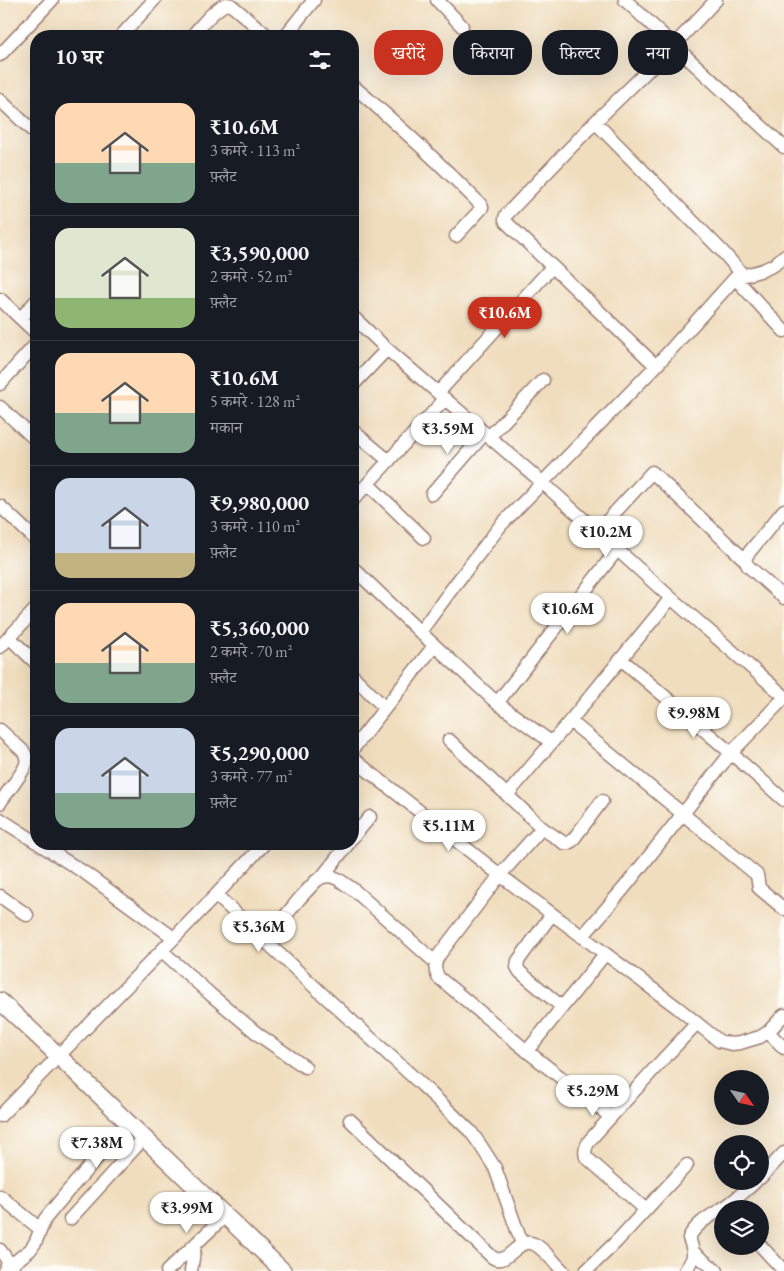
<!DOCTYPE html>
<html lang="hi">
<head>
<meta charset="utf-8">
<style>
	body { margin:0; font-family:"EB Garamond","Noto Serif Devanagari",serif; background:#242831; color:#f1f3f6; height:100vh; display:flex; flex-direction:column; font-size:19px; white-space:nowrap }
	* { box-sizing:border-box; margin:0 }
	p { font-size:16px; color:#9ea1a6 }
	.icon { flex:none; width:28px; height:28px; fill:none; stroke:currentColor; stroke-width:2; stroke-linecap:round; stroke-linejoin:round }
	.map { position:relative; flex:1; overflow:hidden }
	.sheet { position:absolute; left:30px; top:30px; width:329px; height:820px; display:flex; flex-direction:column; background:#171b24; border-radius:20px; box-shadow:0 5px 20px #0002 }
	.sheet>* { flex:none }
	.hud { position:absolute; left:374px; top:30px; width:335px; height:45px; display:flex; gap:10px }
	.needle { width:32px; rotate:124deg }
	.tools { position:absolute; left:714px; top:1070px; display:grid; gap:10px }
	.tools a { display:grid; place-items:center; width:55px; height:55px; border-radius:50%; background:#171b24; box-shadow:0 5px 20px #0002; font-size:25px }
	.price { position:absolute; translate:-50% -42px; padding:0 11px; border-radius:18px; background:#fff; color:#222; font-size:16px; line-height:32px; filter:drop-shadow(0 1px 2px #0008) }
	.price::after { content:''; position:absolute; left:50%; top:30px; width:15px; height:11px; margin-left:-8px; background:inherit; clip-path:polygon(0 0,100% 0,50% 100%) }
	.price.on { background:#c8321e; color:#fff }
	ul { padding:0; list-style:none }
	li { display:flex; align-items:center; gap:15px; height:125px; padding:0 25px }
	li+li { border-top:1px solid #363941 }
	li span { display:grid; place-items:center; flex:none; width:140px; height:100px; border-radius:15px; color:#555 }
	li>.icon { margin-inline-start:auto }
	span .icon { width:60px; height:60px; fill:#fffc; stroke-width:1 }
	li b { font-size:21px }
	h2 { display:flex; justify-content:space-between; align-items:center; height:60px; padding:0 25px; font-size:21px }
	.chip { padding:0 18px; border-radius:20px; background:#171b24; box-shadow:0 5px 20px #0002; font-size:18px; line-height:45px }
	.chip.on { background:#c8321e; color:#fff }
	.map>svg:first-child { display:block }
</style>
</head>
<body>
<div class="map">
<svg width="784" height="1271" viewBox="0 0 784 1271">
	<rect width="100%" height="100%" fill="#fdfcf7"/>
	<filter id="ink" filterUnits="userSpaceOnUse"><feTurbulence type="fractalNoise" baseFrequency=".02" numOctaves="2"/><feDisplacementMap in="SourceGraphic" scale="10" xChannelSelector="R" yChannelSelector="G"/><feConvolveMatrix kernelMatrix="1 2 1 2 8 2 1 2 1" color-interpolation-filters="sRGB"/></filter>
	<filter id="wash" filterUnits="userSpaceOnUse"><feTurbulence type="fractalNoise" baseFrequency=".0096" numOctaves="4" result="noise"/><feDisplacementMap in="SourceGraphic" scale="20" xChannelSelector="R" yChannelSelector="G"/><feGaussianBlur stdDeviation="1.12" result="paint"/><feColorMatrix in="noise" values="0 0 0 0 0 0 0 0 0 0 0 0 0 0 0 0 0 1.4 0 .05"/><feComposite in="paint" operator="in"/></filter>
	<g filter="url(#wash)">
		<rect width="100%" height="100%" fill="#f0ddbd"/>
	</g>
	<g filter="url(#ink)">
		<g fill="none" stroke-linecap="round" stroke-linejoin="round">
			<g stroke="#9d7e74" stroke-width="15">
				<path id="minor" d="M437,0L462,26
					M625,0L784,147
					M716,0L674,45L595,122L506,215L505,219L506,222L656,366L735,278L763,270L774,265L784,256
					M121,36L154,0
					M192,36C202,25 213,10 226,4L231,5L268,36
					M285,36L314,0
					M0,55L52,0
					M352,85C396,123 439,162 480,204L482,207L481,209L456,236
					M0,100L36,134
					M595,122L722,251L743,275
					M352,259V261
					M735,278L784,331
					M0,299L36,333
					M352,316L387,349L543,483L671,598L784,696
					M21,318L36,301
					M0,384L36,344
					M352,386L387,349
					M438,393L552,267
					M0,407L36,440
					M352,430L389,461
					M489,437L543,380
					M368,484L424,538
					M432,494L485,433
					M352,501L445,399
					M0,506L36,540
					M784,510L747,555L745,560L748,566L784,598
					M597,532L652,472L745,560
					M352,567L420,632L497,703L551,742
					M420,632L457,582L501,525L656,366
					M9,637L36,663
					M0,647L36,609
					M621,659L731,753L784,800
					M352,675L385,708
					M497,703L617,550
					M570,721L671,598
					M0,730L24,752C27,757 27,760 26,764C22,775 7,792 0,803
					M449,740L507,795
					M352,750L434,646
					M352,758L500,875L678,1008L719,1041L732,1044L740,1043L760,1037L768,1032L784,1015
					M0,819L36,842
					M542,828L564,843H568L572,841L602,801
					M352,838L370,817
					M39,844L85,873L174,938
					M322,877L348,844
					M216,895L320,992L422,1085L471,1132L481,1146L495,1168L522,1244
					M0,896L27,915
					M552,914L518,961L517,967L520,972L562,1007
					M582,937L624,888L731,753L784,698
					M265,941L300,898L316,881L322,877L330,876L338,879L354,890L435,962
					M162,951L210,994L259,1035L305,1067
					M768,1032L784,1048
					M527,1051L605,954
					M0,1116L216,895L264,844
					M611,1117L527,1051L438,977C434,969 434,963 439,955L500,875L542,828L507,795L570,721L757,875L759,888L784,909
					M350,1120L492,1257C508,1268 517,1236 534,1244C543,1248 555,1263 563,1271
					M760,1178L784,1153
					M0,1196L40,1229
					M646,1210L586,1157C584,1151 586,1147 589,1141L655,1068L697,1023
					M70,1219L144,1138
					M760,1245L784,1271
					M0,1250L8,1261L6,1269L5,1271
					M694,1253L717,1271
					M6,1269L30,1250L35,1243L45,1219L68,1191L128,1123
					M167,1271L225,1216
					M191,1271L195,1245
					M586,1271L617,1241L687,1165
					M685,1271C695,1257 695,1254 689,1238C696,1222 715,1214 728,1205C738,1197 747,1190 756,1181"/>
			</g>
			<g stroke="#9d7e74" stroke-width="19">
				<path id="major" d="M0,1001L46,1044L283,1271"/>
			</g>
			<use href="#minor" stroke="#fff" stroke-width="12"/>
			<use href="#major" stroke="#fff" stroke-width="16"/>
		</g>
	</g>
</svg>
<div class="tools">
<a><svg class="needle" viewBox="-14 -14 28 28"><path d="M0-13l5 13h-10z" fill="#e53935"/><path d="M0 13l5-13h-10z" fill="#9ea1a6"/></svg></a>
<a><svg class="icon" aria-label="locate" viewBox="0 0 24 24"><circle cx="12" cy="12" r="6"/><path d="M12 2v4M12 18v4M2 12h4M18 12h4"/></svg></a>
<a><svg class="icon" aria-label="layers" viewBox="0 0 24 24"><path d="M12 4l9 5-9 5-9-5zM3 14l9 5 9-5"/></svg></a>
</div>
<b class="price on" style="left:505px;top:339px">₹10.6M</b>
<b class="price" style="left:448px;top:455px">₹3.59M</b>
<b class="price" style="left:606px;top:558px">₹10.2M</b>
<b class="price" style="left:568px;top:635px">₹10.6M</b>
<b class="price" style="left:694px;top:739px">₹9.98M</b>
<b class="price" style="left:449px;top:852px">₹5.11M</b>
<b class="price" style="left:259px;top:953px">₹5.36M</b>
<b class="price" style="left:593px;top:1117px">₹5.29M</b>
<b class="price" style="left:97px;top:1169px">₹7.38M</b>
<b class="price" style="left:187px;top:1234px">₹3.99M</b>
<div class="hud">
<a class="chip on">खरीदें</a>
<a class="chip">किराया</a>
<a class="chip">फ़िल्टर</a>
<a class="chip">नया</a>
</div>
<section class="sheet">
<h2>10 घर<svg class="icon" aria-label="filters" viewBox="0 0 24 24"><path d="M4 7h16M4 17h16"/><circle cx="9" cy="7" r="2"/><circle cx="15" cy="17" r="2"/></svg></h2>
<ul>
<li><span style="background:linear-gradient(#ffd9b3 60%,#7fa58c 0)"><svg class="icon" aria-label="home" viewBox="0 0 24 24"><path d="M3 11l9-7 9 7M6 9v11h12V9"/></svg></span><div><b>₹10.6M</b><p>3 कमरे · 113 m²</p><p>फ़्लैट</p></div></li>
<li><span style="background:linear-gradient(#dfe7d0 70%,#8fb573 0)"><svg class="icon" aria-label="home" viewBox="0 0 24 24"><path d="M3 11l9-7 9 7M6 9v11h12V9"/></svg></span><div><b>₹3,590,000</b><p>2 कमरे · 52 m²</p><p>फ़्लैट</p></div></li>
<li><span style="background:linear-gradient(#ffd9b3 60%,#7fa58c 0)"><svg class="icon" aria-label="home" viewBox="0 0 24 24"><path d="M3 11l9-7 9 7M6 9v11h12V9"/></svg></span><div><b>₹10.6M</b><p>5 कमरे · 128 m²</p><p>मकान</p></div></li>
<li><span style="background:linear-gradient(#c9d6e8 75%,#c2b280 0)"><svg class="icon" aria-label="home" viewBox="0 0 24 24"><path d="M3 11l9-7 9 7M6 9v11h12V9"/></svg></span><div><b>₹9,980,000</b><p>3 कमरे · 110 m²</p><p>फ़्लैट</p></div></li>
<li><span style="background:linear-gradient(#ffd9b3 60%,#7fa58c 0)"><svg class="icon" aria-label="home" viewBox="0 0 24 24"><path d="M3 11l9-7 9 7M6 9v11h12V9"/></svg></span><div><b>₹5,360,000</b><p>2 कमरे · 70 m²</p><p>फ़्लैट</p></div></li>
<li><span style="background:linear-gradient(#c9d6e8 65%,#7fa58c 0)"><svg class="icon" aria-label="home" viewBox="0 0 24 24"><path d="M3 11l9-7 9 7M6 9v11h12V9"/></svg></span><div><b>₹5,290,000</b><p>3 कमरे · 77 m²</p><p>फ़्लैट</p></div></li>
</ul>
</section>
</div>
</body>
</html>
